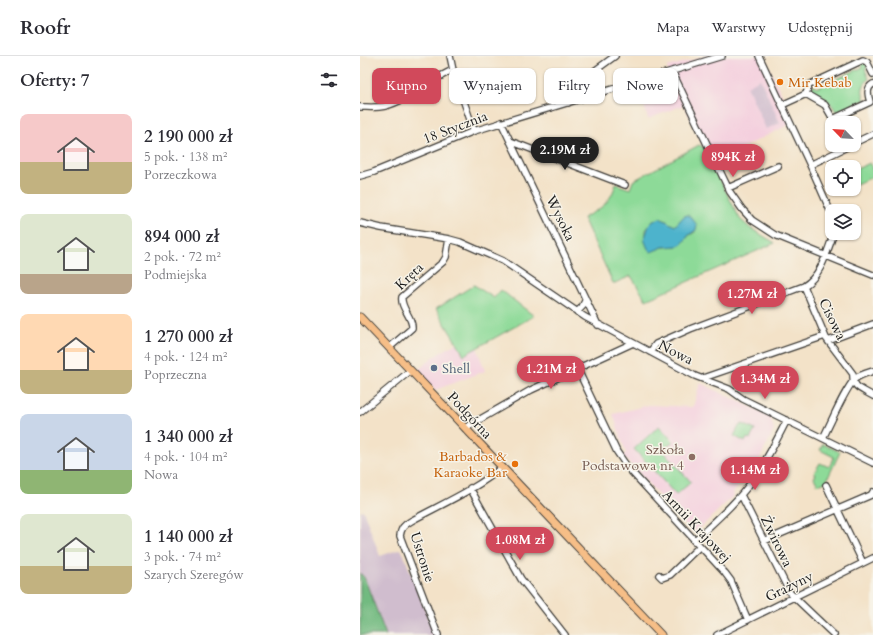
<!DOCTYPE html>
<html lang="pl">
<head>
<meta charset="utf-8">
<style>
	body { margin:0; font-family:Cardo,serif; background:#f2f2f3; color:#2b2b33; height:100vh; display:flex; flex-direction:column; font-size:15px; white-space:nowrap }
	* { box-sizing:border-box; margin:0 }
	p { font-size:13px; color:#7c7c81 }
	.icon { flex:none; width:22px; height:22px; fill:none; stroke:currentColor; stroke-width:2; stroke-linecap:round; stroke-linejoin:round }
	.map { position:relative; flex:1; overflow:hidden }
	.details { display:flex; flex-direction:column; background:#fff; width:360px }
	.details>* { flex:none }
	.top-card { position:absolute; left:12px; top:12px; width:380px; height:36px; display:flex; gap:8px }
	.needle { width:26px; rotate:295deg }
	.buttons { position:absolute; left:465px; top:60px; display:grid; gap:8px }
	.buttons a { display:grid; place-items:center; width:36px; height:36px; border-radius:8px; background:#fff; box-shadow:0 1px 3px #0004; font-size:20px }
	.price { position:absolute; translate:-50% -34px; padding:0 9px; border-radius:14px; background:#d1495b; color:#fff; font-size:13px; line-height:26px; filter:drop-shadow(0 1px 2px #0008) }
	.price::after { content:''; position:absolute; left:50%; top:24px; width:12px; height:9px; margin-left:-6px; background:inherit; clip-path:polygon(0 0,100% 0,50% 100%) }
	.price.selected { background:#222; color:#fff }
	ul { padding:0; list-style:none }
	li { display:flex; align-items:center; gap:12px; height:100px; padding:0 20px }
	li span { display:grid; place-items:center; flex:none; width:112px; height:80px; border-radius:8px; color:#555 }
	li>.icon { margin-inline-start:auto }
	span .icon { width:48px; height:48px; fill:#fffc; stroke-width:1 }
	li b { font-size:17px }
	h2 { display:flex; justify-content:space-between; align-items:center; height:48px; padding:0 20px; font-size:17px }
	.tag { padding:0 14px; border-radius:8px; background:#fff; box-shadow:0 1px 3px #0004; font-size:14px; line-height:36px }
	.tag.selected { background:#d1495b; color:#fff }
	header { display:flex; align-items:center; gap:24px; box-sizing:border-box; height:56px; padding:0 20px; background:#fff; border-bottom:1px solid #e1e1e2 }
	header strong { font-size:19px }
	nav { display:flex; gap:22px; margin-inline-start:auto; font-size:14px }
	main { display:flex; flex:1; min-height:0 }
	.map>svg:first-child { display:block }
</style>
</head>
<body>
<header>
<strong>Roofr</strong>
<nav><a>Mapa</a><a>Warstwy</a><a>Udostępnij</a></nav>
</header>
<main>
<section class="details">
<h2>Oferty: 7<svg class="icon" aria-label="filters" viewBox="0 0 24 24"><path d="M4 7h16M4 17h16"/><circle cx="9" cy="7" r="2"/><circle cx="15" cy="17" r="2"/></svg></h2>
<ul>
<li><span style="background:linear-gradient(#f6c9c9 60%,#c2b280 0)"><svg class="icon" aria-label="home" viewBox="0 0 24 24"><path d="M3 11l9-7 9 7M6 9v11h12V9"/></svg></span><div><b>2 190 000 zł</b><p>5 pok. · 138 m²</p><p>Porzeczkowa</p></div></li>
<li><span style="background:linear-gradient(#dfe7d0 75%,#b9a48a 0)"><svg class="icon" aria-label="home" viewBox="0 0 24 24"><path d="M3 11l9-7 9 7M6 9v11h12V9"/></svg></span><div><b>894 000 zł</b><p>2 pok. · 72 m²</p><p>Podmiejska</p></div></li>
<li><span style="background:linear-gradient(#ffd9b3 70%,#c2b280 0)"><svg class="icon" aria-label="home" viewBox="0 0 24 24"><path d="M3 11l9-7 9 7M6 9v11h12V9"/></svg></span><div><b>1 270 000 zł</b><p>4 pok. · 124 m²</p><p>Poprzeczna</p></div></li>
<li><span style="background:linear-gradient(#c9d6e8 70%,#8fb573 0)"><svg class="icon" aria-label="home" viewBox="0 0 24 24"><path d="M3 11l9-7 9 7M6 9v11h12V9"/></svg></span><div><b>1 340 000 zł</b><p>4 pok. · 104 m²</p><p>Nowa</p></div></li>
<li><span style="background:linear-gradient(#dfe7d0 65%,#c2b280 0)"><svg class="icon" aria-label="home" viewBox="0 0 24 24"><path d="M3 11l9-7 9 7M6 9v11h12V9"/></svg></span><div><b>1 140 000 zł</b><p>3 pok. · 74 m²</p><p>Szarych Szeregów</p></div></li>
</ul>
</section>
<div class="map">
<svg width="513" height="579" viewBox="0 0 513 579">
	<rect width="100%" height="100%" fill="#f7f3e8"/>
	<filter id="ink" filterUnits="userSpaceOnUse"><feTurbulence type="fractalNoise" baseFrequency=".025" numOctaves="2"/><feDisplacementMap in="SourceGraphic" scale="8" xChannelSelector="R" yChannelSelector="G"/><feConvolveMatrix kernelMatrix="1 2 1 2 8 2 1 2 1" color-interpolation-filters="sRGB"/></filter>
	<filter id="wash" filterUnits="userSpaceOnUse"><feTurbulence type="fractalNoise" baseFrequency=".012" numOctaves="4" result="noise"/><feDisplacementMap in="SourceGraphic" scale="16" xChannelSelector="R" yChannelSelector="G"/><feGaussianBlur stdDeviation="0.9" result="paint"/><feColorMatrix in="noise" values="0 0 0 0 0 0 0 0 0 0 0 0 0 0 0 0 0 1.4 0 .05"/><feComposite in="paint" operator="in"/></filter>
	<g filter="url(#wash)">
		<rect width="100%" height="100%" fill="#f3e2c8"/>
		<path fill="#f4cfde" d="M347,0H404L434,66L352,107L324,49L288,63L279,31L310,20L307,11Z
			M96,287L104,299L117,292L125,315L75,334L57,315L72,302Z
			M340,327L410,360L414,374L400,402L373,437L374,439L336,476H332L263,400L266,397L253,358L289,349L333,351Z"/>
		<path fill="#d0bdce" d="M400,23L420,67L406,73L387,30Z
			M3,454L20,500L41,493L43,497L75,579H26L4,521L0,517V455Z"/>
		<path fill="#8dda98" stroke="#547b5a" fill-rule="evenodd" d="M504,7H506L508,11L505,13L509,23C502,29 501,35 505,44L476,56C472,47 465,42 457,37L454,40L451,38L450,35L452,31L455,29L456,32L503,11L501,8Z
			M339,89L343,91L380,163L390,172L415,187L286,244L271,220L255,227H253L223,162C241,152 249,149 256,128L270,133L273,125ZM328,159L334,165L335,176L329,179L322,188L318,190L303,191L295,194L284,183L286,179V174L294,164H305L310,168L315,170Z
			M510,107L513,115V121L496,128L494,124V114Z
			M114,229L134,242L141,234L174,260L104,299L76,253Z
			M383,368L395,374L390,383L387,382L385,386L374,380L379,370Z
			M299,370L313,385L303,395L331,426L316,439L274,393Z
			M463,388L480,396L466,426L458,429L454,422L456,418L454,417L460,407L469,411L474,401L460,394Z"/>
		<path fill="#72ba80" stroke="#476b4e" d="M0,517L4,521L26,579H0Z"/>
		<path fill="#4db3cc" stroke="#346874" d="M328,159L331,161L337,169L336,174L329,179L322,188L318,190L303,191L291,196L288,193L284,183C289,173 286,167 300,162L315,170L324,160Z"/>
	</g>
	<g filter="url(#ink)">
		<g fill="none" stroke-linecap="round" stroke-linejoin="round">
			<g stroke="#3c3a36" stroke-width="8">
				<path id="minor" d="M90,0L93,14L114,75
					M399,0L450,109L472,159
					M312,15L370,136L382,153L392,164L415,179L513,219
					M446,38L465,49L473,63L510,46C508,39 506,32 513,28
					M208,47L211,32L255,0
					M422,49L446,38L449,29L503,4L507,6L513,18
					M0,51C8,51 17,52 25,50C50,44 69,24 93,14
					M141,66L238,269
					M150,85L265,129
					M494,87L513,78
					M450,109L491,89
					M0,120L14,116L114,75L362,0
					M368,132L418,110
					M0,167L21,172L89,183L100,186L143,205L225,261L335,320L369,333L383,343L513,407
					M444,230L466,282L493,318C492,332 502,333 513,340
					M217,256L222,251L226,243
					M468,285L513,268
					M29,292L52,272C53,261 40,252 42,241L83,206L86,201L89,183
					M290,296L296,288L330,273L444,230C462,219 467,195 474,177
					M217,312L257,396L268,412L365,517L371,525L388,564
					M343,322L465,280
					M0,356L50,315
					M105,372L171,334L273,287
					M463,382C470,369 486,330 496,322C500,319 507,317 513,315
					M466,429L503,507
					M110,432L161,523L205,579
					M381,439L430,537L474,579
					M334,485C354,466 376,447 392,425C406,406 416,385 427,364
					M404,485L511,439L513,436
					M299,519L302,522L310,519L340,490
					M78,579L40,480C41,472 44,469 51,465C78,450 119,432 142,411
					M357,579L513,502"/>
			</g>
			<g stroke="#3c3a36" stroke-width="9">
				<path id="major" d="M0,261L301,579"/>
			</g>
			<use href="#minor" stroke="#fff" stroke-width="5.5"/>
			<use href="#major" stroke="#f6be87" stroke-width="7"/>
		</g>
	</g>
	<g fill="#e8710a" stroke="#f7f3e8" stroke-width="1.5">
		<circle cx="420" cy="26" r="4"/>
		<circle cx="155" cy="408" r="4"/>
	</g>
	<circle fill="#5c6f8a" stroke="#f7f3e8" stroke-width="1.5" cx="74" cy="312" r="4"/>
	<circle fill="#8d6e63" stroke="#f7f3e8" stroke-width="1.5" cx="332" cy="401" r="4"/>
	<g text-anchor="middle" stroke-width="3" stroke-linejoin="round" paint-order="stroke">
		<g font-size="14" fill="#c56008" stroke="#f7f3e8" text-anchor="start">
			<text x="428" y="31">Mir Kebab</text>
			<text x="147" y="405" text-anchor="end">Barbados &amp;<tspan x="147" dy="16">Karaoke Bar</tspan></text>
		</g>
		<g font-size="14" fill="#1c1c1c" stroke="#f7f3e8">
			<text transform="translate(95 71) rotate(-21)" y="5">18 Stycznia</text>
			<text transform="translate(201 162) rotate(64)" y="5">Wysoka</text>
			<text transform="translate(49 220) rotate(-44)" y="5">Kręta</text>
			<text transform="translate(473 263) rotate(64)" y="5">Cisowa</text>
			<text transform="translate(316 296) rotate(27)" y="5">Nowa</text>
			<text transform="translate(110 359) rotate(47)" y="5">Podgórna</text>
			<text transform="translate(337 470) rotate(47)" y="5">Armii Krajowej</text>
			<text transform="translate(417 485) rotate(64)" y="5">Żwirowa</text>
			<text transform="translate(63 501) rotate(72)" y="5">Ustronie</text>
			<text transform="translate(429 530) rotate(-26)" y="5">Grażyny</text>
		</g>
		<g font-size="14" fill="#4e5e75" stroke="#f7f3e8" text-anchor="start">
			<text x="82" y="317">Shell</text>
		</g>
		<g font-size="14" fill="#785e54" stroke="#f7f3e8" text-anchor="end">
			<text x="324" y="398">Szkoła<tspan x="324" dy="16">Podstawowa nr 4</tspan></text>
		</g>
	</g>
</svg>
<div class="buttons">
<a><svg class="needle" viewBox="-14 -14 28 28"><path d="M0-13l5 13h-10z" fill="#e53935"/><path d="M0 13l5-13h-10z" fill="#7c7c81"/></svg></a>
<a><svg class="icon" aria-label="locate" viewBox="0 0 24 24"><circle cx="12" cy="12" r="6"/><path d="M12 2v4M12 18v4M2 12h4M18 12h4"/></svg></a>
<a><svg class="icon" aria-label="layers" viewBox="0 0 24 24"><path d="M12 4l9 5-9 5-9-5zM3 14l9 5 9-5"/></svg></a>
</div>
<b class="price selected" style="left:205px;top:115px">2.19M zł</b>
<b class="price" style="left:373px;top:122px">894K zł</b>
<b class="price" style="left:392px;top:259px">1.27M zł</b>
<b class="price" style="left:191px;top:334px">1.21M zł</b>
<b class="price" style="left:405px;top:344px">1.34M zł</b>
<b class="price" style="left:395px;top:435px">1.14M zł</b>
<b class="price" style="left:160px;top:505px">1.08M zł</b>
<div class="top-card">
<a class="tag selected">Kupno</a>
<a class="tag">Wynajem</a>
<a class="tag">Filtry</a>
<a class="tag">Nowe</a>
</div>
</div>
</main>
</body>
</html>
